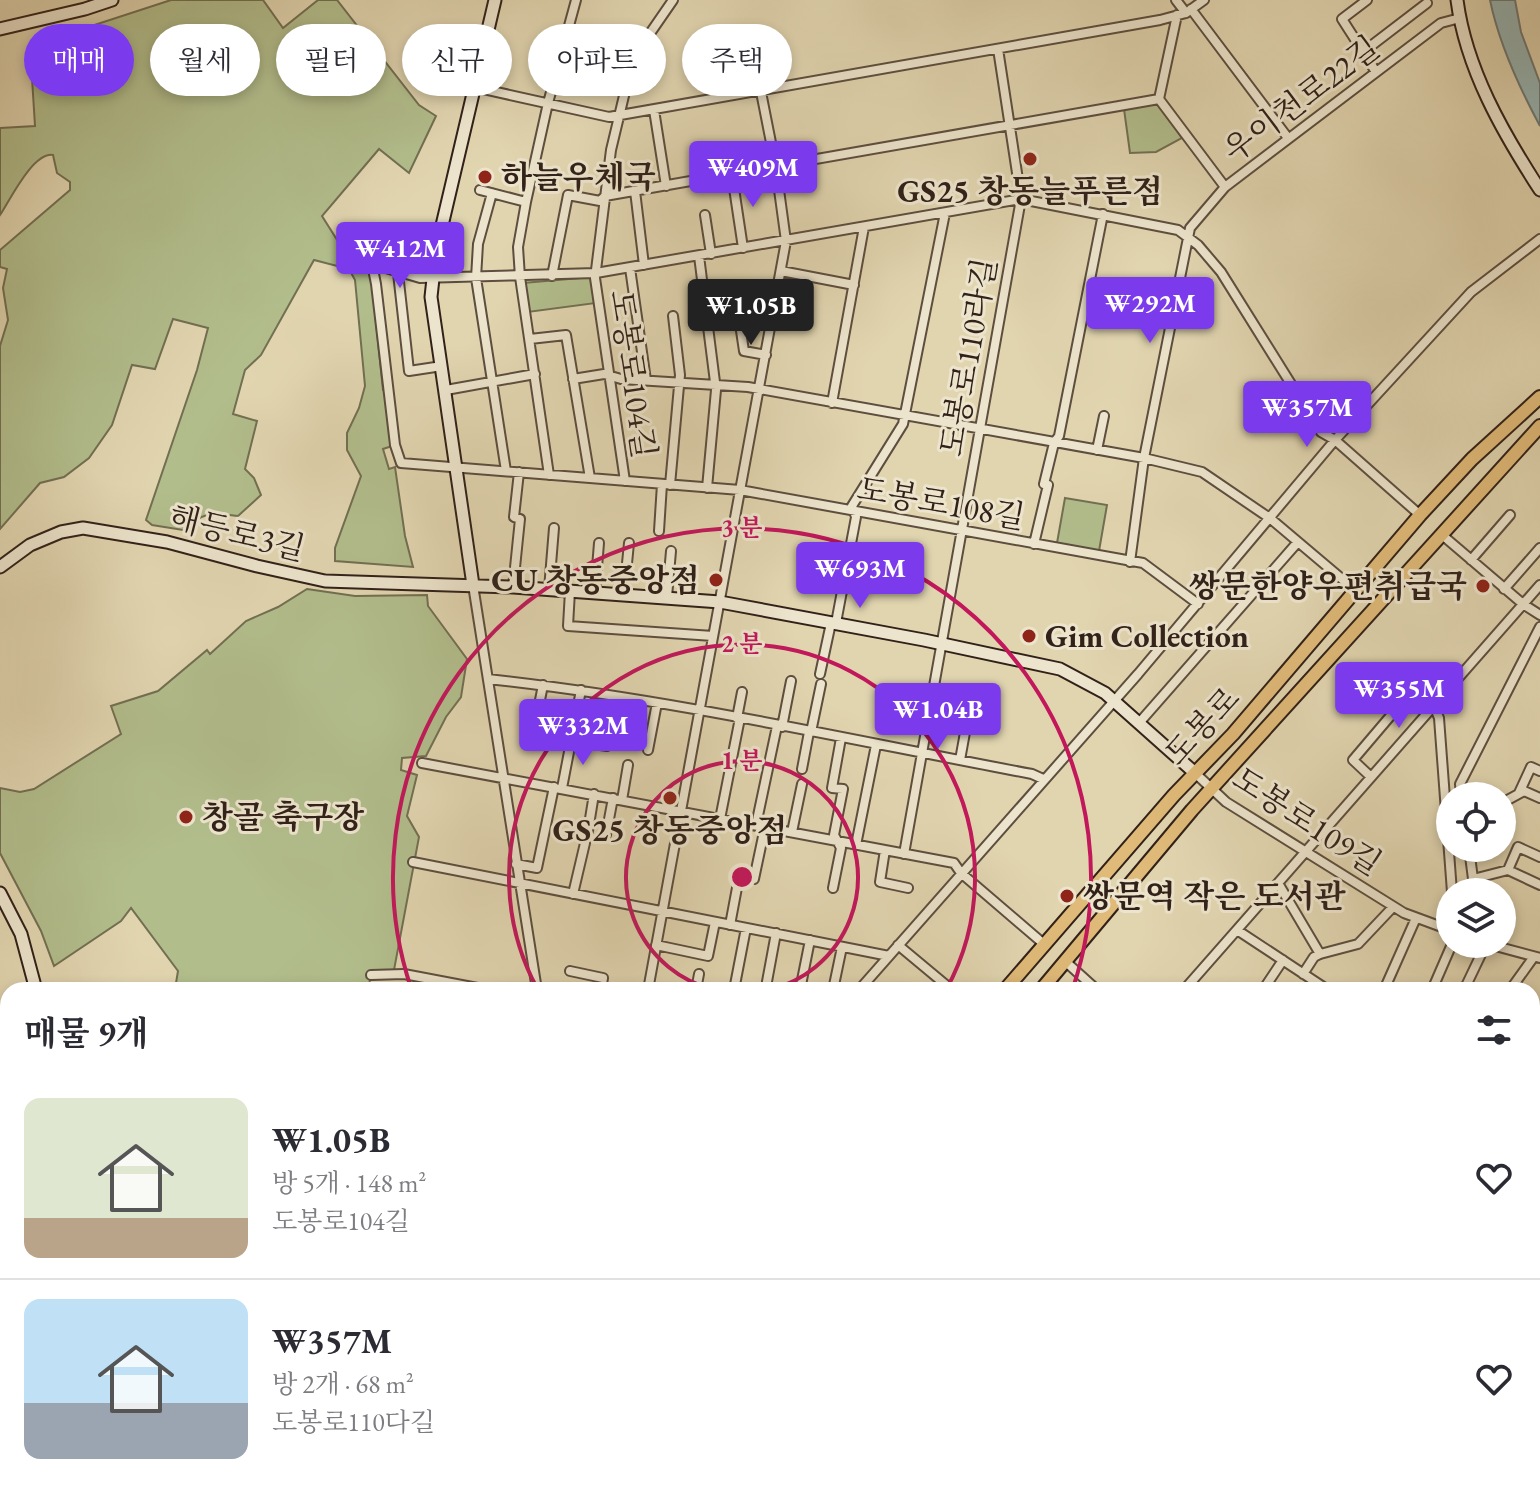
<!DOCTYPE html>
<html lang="ko">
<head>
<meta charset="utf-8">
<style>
	body { margin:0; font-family:"EB Garamond","Noto Serif KR",serif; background:#f2f2f3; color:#2b2b33; height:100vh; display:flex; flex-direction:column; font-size:30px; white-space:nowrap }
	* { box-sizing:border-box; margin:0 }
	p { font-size:26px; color:#7c7c81 }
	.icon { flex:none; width:44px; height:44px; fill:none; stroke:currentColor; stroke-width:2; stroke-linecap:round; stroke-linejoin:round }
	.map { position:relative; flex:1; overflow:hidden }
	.sheet { position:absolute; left:0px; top:982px; width:1540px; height:514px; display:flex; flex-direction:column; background:#fff; border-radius:24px 24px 0 0; box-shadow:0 4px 12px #0003 }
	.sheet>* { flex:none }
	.hud { position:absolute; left:24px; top:24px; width:800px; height:72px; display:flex; gap:16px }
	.buttons { position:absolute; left:1436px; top:782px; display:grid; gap:16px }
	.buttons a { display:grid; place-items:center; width:80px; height:80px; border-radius:50%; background:#fff; box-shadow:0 4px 12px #0003; font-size:40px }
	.price { position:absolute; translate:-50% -68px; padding:0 18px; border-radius:8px; background:#7c3aed; color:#fff; font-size:26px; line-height:52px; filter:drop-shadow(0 2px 4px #0008) }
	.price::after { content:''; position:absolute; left:50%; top:48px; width:24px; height:18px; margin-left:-12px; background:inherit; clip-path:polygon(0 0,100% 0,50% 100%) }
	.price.on { background:#222; color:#fff }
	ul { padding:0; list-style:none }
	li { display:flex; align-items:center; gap:24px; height:200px; padding:0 24px }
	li+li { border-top:2px solid #e1e1e2 }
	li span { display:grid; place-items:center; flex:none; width:224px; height:160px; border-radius:16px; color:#555 }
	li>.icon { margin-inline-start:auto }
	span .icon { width:96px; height:96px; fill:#fffc; stroke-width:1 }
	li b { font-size:34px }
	h2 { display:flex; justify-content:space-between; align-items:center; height:96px; padding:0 24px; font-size:34px }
	.tag { padding:0 28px; border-radius:36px; background:#fff; box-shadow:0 4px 12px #0003; font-size:28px; line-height:72px }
	.tag.on { background:#7c3aed; color:#fff }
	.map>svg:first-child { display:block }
</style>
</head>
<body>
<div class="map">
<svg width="1540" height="1495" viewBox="0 0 1540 1495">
	<rect width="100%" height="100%" fill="#e1d5b0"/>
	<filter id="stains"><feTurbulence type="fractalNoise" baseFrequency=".0025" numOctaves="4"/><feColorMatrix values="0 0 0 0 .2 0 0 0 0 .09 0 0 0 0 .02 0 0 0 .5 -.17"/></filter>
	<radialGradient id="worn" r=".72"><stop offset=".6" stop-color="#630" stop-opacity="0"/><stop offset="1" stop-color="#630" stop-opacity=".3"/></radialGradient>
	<path fill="#b2bd8c" stroke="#726f52" stroke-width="2" d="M171,0H263L283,28L318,0H337L419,105L436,116L409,173L379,149L322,216L346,254L368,264L372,284L383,390L388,391L395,445L383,449L389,469L395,467L405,536L413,567L335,561V548L361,476L347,450V433L359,408L365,386L355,280L349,269L314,260L261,355L245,370L233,414L257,421L245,469L254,478L261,495L238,516C218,514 199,509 189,531L152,525L146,520L197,370L208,328L173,319L155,369L132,365L112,425L89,458L64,477L40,483L0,529V346L8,320L3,288L7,269L0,267V250L70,190V182L57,173L53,155C33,152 10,200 0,215V128L35,126L30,46Z
		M1157,103L1182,138L1156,152L1130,153L1124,109Z
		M592,277L596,303L528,312L523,283Z
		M1065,498L1107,505L1099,551L1057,543Z
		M307,589L355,596L427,595L428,606L467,659L461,697L446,717L426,756L402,758L401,770L417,775L407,816L419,837L394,970H382L371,975L368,990H167L176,983L178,971L131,908L121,921L54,966L41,931L0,853V788L20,792L34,789L121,734L111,706L158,691L207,650L210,654L246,621L278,607Z"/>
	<path fill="#97b6b5" stroke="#6e7a77" stroke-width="2" d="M1490,0H1515L1521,32L1540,83V126C1519,87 1499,44 1490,0Z"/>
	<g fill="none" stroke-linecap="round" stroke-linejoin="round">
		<g stroke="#5d4e3f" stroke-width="12">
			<path id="street" d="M1176,0L1186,13
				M1367,0L1342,19L1376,72
				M1191,9L1288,138
				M1363,52L1427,3
				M474,87L609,117L1160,20L1186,13L1204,0
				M1159,99L1225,187
				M1159,99L1177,15
				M654,110L666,186
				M732,175L743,248
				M480,190L526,202
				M635,191L644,265
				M492,193L478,244L476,278L506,471
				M705,215L711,254
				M699,256L716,390L707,488
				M372,264L420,278L596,273L1021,199L1178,230L1198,245L1221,272L1321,432L1335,440L1420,515
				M372,264L376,284L395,445L401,463L740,490L1143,563L1198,604
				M630,268L646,380
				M781,271L854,285
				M398,273L409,371L442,366
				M552,276L568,195L600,201L605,196L1159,99
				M736,297L744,351L766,355
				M530,339L566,335L590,478
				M573,379L604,374L621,379L748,387L1144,458L1202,472L1271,519L1355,590
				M446,390L535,374
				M832,403L864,227
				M1097,450L1104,416
				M549,475L520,277L518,247L526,202L548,103L576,0
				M625,481L595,278L611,150L633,58L673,0
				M670,485L680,375L673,316
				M659,531L662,484
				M1441,534L1523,604L1540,615
				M1034,544L1048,485L1044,484L1054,443L1059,436L1103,214
				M1471,560L1510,515
				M1130,562L1144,458L1190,228L1225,187L1441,23L1460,18
				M473,585L537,990
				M513,587L520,519L514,517L519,472
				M549,589L554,528
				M1504,589L1540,548
				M570,591L568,626L713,636
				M595,592L599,543
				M624,594L629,543
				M667,597L671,551
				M836,623L856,517L852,506L903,424L945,213
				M820,674L831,623
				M488,679C671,699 851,740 1032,774L1043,779
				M543,685L533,735L607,746L619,697
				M1434,706L1439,718L1452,892
				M737,718L742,692
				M1139,723L1297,543
				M782,727L791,681
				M811,732L821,684
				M648,750L657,703
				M960,760L968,716
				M422,763L954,863L961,873L1045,945
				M802,769L809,732
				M1195,773L1226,802L1404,913L1450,930
				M1371,777L1353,760L1421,680L1441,697
				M562,788L581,690
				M1519,793L1531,767L1540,771
				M1461,796L1460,784L1540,627
				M622,800L628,765
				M1502,803L1524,791L1540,798
				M720,819L740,718
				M756,825L777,726
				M588,831L594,794
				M792,832L802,784
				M606,835L613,798
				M856,845L876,745
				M1469,848L1473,879L1508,870L1540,885
				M885,850L880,882L908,888
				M904,854L1021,199L998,49
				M413,862L889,956
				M516,864L537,868L554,787
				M1508,870L1518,847L1540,857
				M1278,883L1320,954
				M833,888L841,848L834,835L843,789L832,788L841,738
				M573,894L585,843
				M730,925L739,877L754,879L765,827
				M1237,930L1328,990
				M1488,944L1540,958
				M656,945L708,956L715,922
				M898,945L952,990
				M1066,962L1097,990
				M570,971L603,978L601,990
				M1303,974L1314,957L1320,954L1358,944L1393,907
				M371,975L404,974L488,990
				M648,990L786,241L776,168L761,92
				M696,990L699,974
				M734,990L746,928
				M774,990L766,987L776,933
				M800,990L810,940
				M833,990L842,947
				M859,990L1138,674L1335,440L1471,292L1540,239
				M1184,990L1540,585
				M1263,990L1283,960
				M1384,990L1416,918
				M1432,990L1452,944
				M1464,990L1486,944
				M1510,990L1533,958
				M1532,1062L1540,1054
				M1532,1141L1540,1146
				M1532,1287L1540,1281
				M1532,1355L1540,1363
				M1532,1475L1540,1476
				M221,1488L228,1495
				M380,1488L387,1495
				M201,1495V1488
				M308,1495L314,1488
				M360,1495L365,1488
				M415,1495L421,1488
				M447,1495L453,1488
				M791,1495L792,1488
				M929,1495V1488
				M1021,1495L1022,1488
				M1106,1495L1108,1488
				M1145,1495L1147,1488
				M1305,1495L1306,1488
				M1348,1495L1349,1488
				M1412,1495L1414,1488
				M1459,1495L1460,1488"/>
		</g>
		<g stroke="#312119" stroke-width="15">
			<path id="secondary" d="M1457,0C1466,69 1503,133 1540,190
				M0,29L85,9L112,0
				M0,567L30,545L61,532L83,528L167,542L257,566L325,581L513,587L720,602L924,640L1060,669L1105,693L1195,773
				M473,585L431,297L436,251L495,0
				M0,893L21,934L36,990
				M0,1195L8,1166
				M0,1307L8,1308
				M935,1488L975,1495"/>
		</g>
		<g stroke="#312119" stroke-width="16">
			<path id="primary" d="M1005,990L1174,795L1233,734L1420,515L1472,459L1540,397
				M1041,990L1192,810L1540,426
				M562,1495L568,1488
				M594,1495L600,1488"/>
		</g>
		<use href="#street" stroke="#ece4cc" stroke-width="8"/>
		<use href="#secondary" stroke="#ece4cc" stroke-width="11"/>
		<use href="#primary" stroke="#e0ba78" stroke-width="12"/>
	</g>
	<g fill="none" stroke="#c2185b" stroke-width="4">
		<path d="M715 990A116 116 0 1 1 769 990"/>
		<path d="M538 990A233 233 0 1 1 946 990"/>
		<path d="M411 988A349 349 0 1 1 1073 988"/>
	</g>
	<g fill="#8f2418" stroke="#ece4cc" stroke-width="3">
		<circle cx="1030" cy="159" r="8"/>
		<circle cx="485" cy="177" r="8"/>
		<circle cx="716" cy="580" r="8"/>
		<circle cx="1483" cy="586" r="8"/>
		<circle cx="1029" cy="636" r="8"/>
		<circle cx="670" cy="798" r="8"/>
		<circle cx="186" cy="817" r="8"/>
		<circle cx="1067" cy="896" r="8"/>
	</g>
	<g text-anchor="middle" stroke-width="6" stroke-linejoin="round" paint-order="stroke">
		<g font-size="32" fill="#312119" stroke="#ece4cc">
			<text transform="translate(1301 99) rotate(-37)" y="11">우이천로22길</text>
			<text transform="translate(968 357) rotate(-80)" y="11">도봉로110라길</text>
			<text transform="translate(633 374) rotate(82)" y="11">도봉로104길</text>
			<text transform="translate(941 503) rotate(10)" y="11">도봉로108길</text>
			<text transform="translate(237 533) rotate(14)" y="11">해등로3길</text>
			<text transform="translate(1202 726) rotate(-47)" y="11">도봉로</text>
			<text transform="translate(1307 821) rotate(33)" y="11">도봉로109길</text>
		</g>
		<g font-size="32" font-weight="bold" fill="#312119" stroke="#ece4cc" text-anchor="start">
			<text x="501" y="188">하늘우체국</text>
			<text x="1030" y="202" text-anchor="middle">GS25 창동늘푸른점</text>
			<text x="700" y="591" text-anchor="end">CU 창동중앙점</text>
			<text x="1467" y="597" text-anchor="end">쌍문한양우편취급국</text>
			<text x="1045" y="647">Gim Collection</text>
			<text x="202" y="828">창골 축구장</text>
			<text x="670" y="841" text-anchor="middle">GS25 창동중앙점</text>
			<text x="1083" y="907">쌍문역 작은 도서관</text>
		</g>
	</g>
	<circle cx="742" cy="877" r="12" fill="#c2185b" stroke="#ece4cc" stroke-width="4"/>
	<g font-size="24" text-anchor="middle" font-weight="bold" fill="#c2185b" stroke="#ece4cc" stroke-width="6" stroke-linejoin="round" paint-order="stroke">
		<text x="742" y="536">3 분</text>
		<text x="742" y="652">2 분</text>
		<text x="742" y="769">1 분</text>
	</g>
	<rect width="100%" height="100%" filter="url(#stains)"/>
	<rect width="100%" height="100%" fill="url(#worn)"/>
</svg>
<div class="buttons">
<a><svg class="icon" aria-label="locate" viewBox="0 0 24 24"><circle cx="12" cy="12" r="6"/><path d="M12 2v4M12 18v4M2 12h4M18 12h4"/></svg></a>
<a><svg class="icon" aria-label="layers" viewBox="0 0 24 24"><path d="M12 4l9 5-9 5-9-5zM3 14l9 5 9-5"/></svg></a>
</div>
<b class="price" style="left:753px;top:209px">₩409M</b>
<b class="price" style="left:400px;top:290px">₩412M</b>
<b class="price" style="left:1150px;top:345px">₩292M</b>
<b class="price on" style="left:751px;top:347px">₩1.05B</b>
<b class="price" style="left:1307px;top:449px">₩357M</b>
<b class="price" style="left:860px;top:610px">₩693M</b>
<b class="price" style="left:1399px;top:730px">₩355M</b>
<b class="price" style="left:938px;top:751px">₩1.04B</b>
<b class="price" style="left:583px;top:767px">₩332M</b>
<div class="hud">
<a class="tag on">매매</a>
<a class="tag">월세</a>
<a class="tag">필터</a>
<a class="tag">신규</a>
<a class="tag">아파트</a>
<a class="tag">주택</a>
</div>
<section class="sheet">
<h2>매물 9개<svg class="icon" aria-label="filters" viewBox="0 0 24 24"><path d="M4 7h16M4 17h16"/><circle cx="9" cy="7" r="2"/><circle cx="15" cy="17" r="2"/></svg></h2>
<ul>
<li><span style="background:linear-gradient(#dfe7d0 75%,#b9a48a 0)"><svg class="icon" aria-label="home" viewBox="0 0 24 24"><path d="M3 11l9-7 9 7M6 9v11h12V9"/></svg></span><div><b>₩1.05B</b><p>방 5개 · 148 m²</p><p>도봉로104길</p></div><svg class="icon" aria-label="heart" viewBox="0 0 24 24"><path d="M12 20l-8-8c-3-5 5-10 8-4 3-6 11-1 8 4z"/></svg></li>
<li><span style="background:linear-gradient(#bfe0f5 65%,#9aa5b1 0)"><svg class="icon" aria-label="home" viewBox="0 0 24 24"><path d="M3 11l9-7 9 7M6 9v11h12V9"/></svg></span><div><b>₩357M</b><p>방 2개 · 68 m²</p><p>도봉로110다길</p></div><svg class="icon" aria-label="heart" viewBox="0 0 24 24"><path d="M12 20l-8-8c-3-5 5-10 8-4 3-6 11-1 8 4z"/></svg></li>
</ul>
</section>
</div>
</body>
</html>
